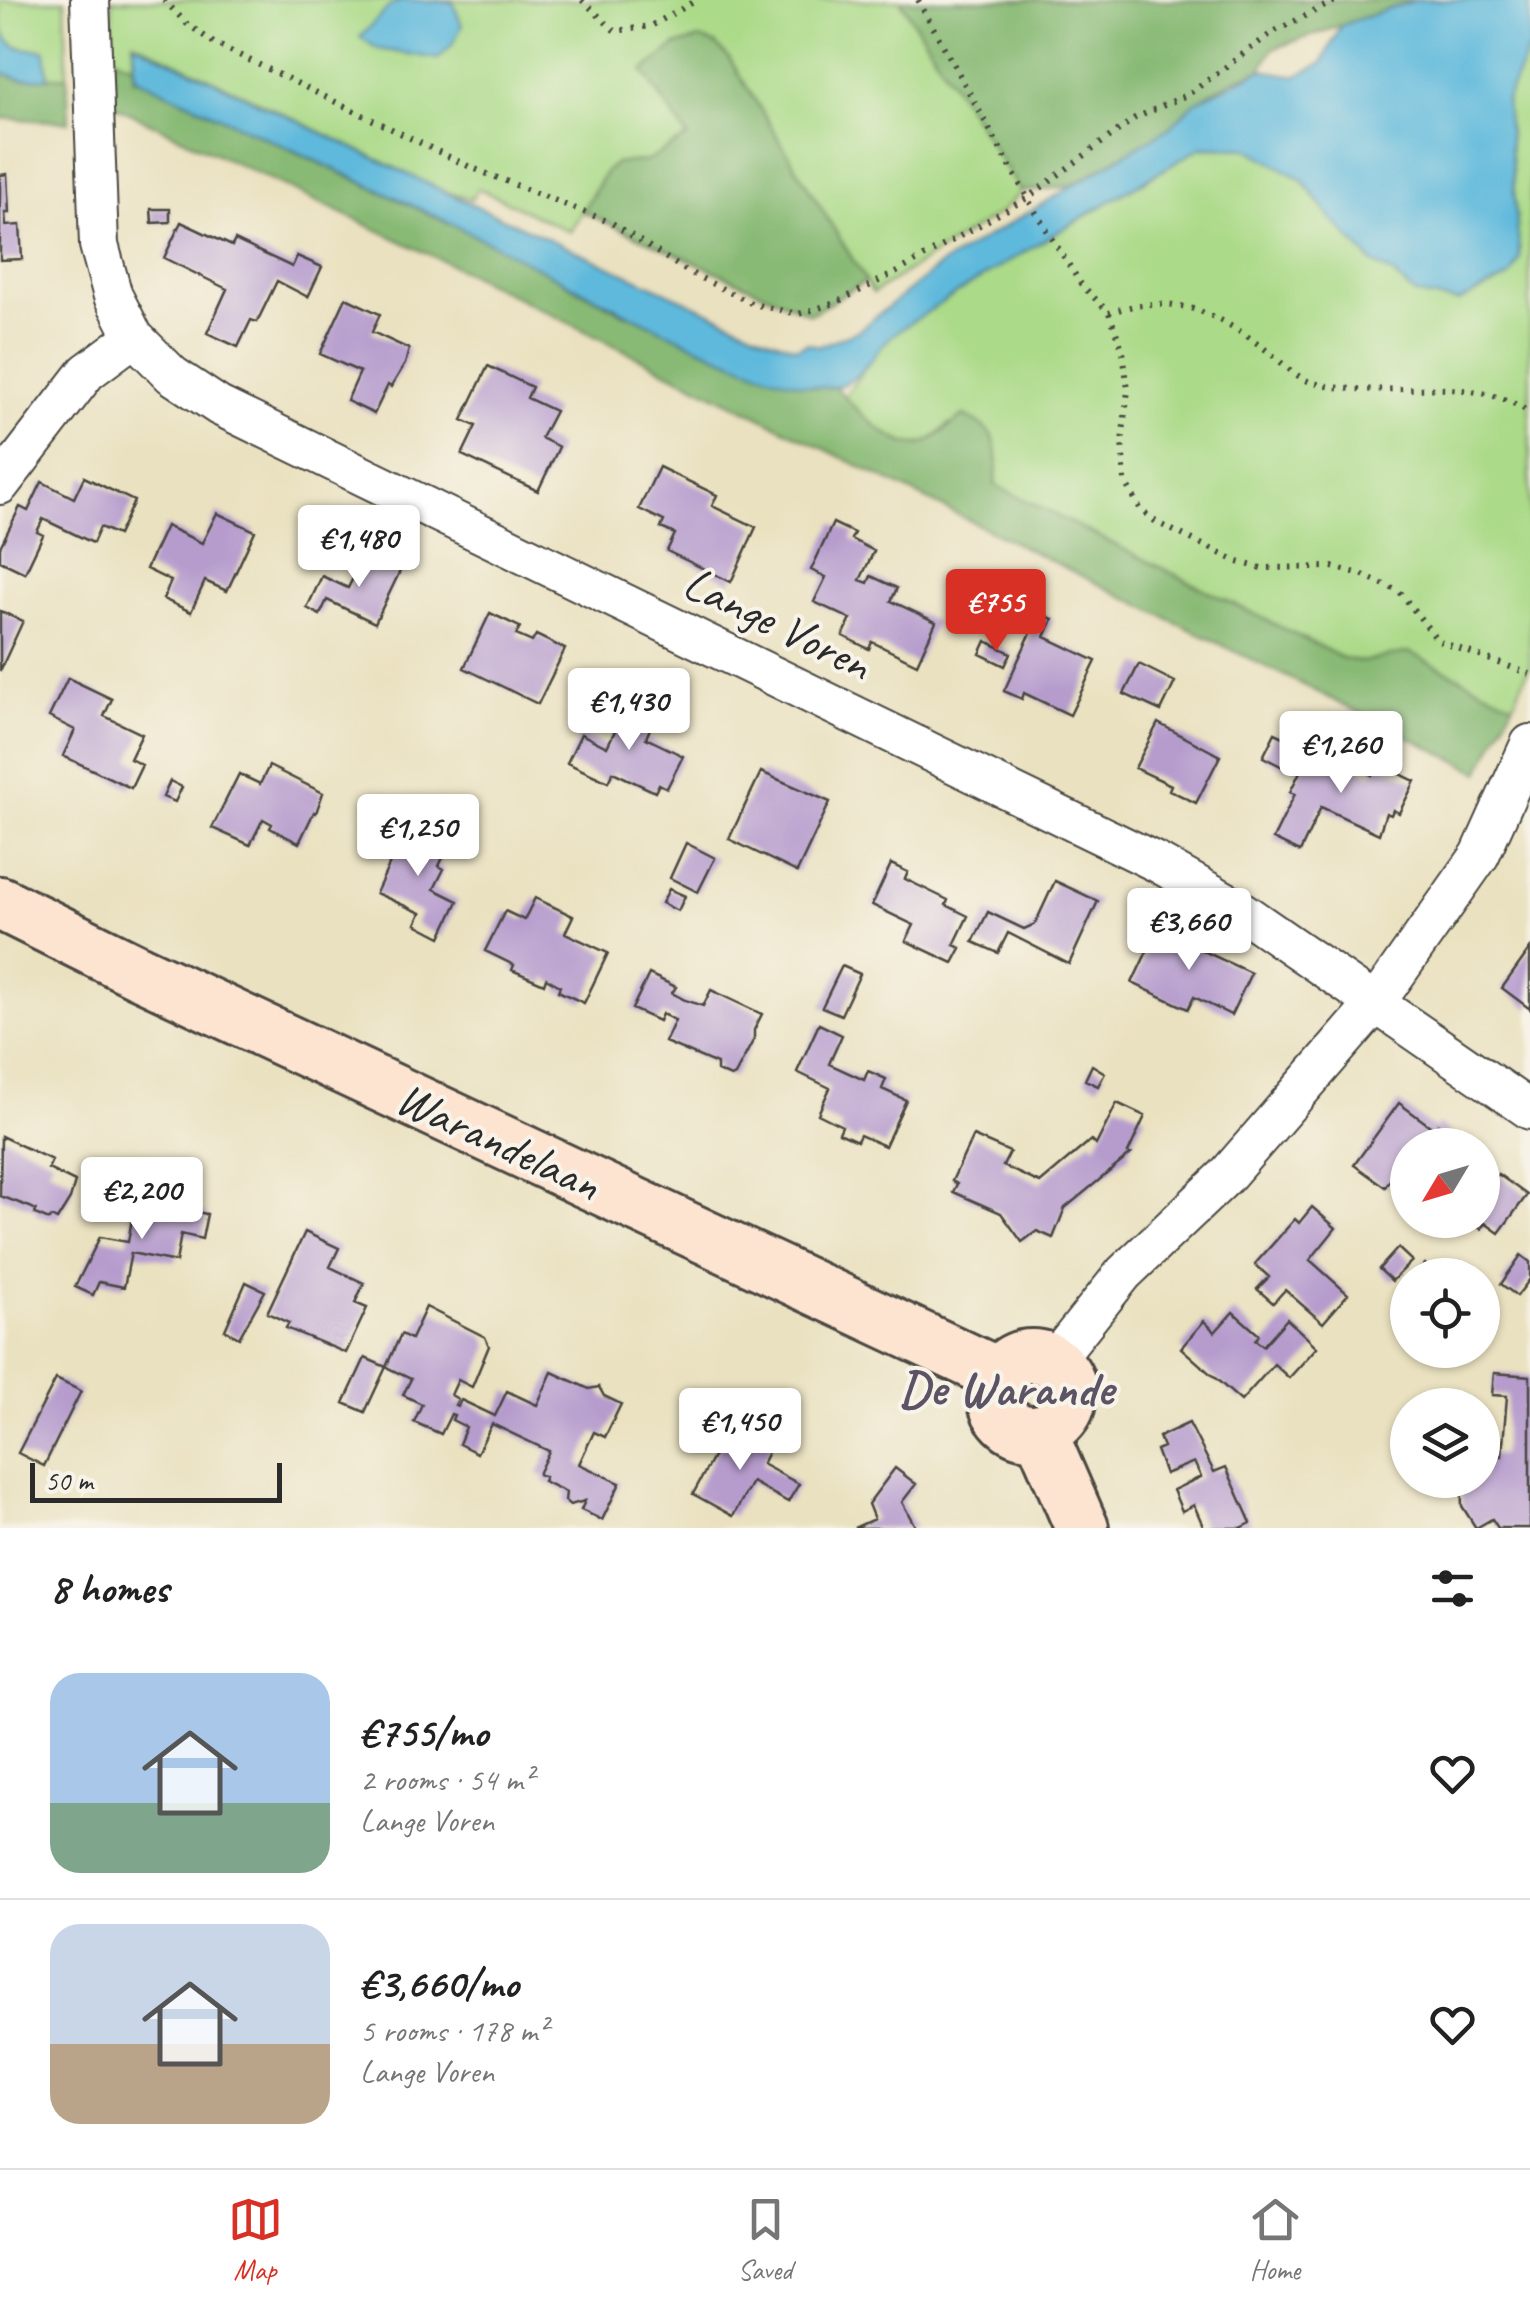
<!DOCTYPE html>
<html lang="en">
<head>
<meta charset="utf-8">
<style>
	body { margin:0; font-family:Caveat,sans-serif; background:#f2f2f2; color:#222; height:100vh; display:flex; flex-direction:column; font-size:38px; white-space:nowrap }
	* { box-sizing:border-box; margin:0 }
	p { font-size:32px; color:#767676 }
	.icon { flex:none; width:55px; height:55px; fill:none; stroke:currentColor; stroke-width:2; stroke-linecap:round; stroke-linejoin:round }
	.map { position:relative; height:1528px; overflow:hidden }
	.sheet { display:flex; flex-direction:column; background:#fff; flex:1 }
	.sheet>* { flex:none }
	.needle { width:65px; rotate:232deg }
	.buttons { position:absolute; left:1390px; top:1128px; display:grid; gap:20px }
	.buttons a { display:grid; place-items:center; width:110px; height:110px; border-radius:50%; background:#fff; box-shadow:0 2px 8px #0004; font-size:50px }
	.scale { position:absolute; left:30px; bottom:25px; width:252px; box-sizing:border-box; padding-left:10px; border:5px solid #2b2b2b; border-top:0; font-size:28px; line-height:35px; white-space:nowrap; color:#2b2b2b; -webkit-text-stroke:8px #f7f3e8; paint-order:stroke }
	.price { position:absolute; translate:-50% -85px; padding:0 22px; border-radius:10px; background:#fff; color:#222; font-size:32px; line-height:65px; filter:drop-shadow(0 2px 5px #0008) }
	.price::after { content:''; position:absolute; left:50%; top:60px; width:30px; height:22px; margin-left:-15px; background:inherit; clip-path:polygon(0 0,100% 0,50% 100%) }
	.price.on { background:#d93025; color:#fff }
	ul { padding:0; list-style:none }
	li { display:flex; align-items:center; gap:30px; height:250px; padding:0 50px }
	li+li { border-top:2px solid #e0e0e0 }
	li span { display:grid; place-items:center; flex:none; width:280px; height:200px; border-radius:30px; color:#555 }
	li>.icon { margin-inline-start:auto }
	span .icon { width:120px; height:120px; fill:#fffc; stroke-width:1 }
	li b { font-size:42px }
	h2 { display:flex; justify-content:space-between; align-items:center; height:120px; padding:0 50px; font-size:42px }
	.menu { display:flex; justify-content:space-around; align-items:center; height:140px; border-top:2px solid #e0e0e0; background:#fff; font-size:28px; color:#767676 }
	.menu a { display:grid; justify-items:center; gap:5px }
	.menu .on { color:#d93025 }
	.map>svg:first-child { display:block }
</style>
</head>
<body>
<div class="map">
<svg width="1530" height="1528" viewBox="0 0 1530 1528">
	<rect width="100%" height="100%" fill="#f7f3e8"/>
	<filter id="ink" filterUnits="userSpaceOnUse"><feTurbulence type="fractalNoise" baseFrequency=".01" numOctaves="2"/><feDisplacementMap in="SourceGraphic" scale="20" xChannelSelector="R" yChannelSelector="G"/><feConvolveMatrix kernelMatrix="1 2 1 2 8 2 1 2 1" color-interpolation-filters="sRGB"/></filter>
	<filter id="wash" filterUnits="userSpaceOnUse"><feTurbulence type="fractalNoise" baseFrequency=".0048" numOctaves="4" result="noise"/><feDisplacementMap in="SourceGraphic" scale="40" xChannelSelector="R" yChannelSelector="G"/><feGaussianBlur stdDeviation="2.25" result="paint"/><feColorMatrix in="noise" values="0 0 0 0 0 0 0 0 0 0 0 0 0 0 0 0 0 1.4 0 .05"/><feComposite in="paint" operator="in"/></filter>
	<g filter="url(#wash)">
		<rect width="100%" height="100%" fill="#eae1c0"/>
		<path fill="#abda88" stroke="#6b825a" stroke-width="2.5" d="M0,0H65L67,76L48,78L44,50C4,50 0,37 0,0Z
			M112,0H900L1021,192L1001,212L873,293L729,58L689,137L647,161L616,163L605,172L570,232L478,188L472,199L443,191L133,41V65L113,57Z
			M1530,46V666L1513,704L1409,652L1362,662L1343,658L995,485L998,461L949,424C942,431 933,440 924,443C899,453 860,412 844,397L886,339L965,287L1202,147H1247L1302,180L1331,218L1372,262L1394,275L1414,294L1458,302L1510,277L1520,259L1506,100Z"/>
		<path fill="#88ba74" stroke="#5a7250" stroke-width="2.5" d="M900,0H1415L1272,49L1261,70L1233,80L1199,100L1169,128L1070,186L1021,192Z
			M699,39L715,44L729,58L866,281L810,314L583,212L605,172L616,163L647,161L688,137L643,71L675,46Z
			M113,57L133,65L134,81L135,77L491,243L617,310L814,387H836C852,406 898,455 925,443C938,438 951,424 963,416C1000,429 1000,450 995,485L1342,658L1362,662L1409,652L1513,704L1480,772L441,260L115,106Z
			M0,72L20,79L67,76L69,122L0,118Z"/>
		<path fill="#5eb9dc" stroke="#447284" stroke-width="2.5" d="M403,0L453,2L462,26L451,46L438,59L378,49L360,37L391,5Z
			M1416,0H1530V46L1506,100L1520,259L1511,276L1458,302L1414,294L1394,275L1372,262L1331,218L1302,180L1247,148L1202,147C1100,207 997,266 898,331C874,347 867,377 838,386C784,403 551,273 492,244C375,185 254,134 135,77L134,43L443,191L768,338L797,348L807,343L819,346L858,331L942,264L1169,128L1195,102L1261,70L1297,76L1322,63L1341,25Z
			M0,18C4,47 18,50 45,50L48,78L20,79L0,72Z"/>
		<g id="blocks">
			<path fill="#b69ccd" d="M7,174L9,213H5L6,226L20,225L22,259L0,260V175Z
				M151,209H170V222L152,223Z
				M181,222L232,246L235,240L292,267L297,256L322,267L308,297L277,281L257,322L251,320L238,347L207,333L227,289L164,258Z
				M346,298L380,314L372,332L409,349L405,364L391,387L388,385L374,414L347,401L360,372L320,354Z
				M488,366L532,387L527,398L555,411L541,438L559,447L538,491L462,455L476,426L462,420Z
				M659,467L717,495L712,506L756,527L731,582L667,551L675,534L661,528L664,521L639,509Z
				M84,477L134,501L118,535L100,527L93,543L43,519L37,532L43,535L25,573L0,561V547L20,507L28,511L42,482L74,498Z
				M217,513L255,531L227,591L205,581L191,612L163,599L171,581L146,569L166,526L202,543Z
				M833,523L854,533L851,539L874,551L860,580L868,583L871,576L897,588L891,601L936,622L917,664L872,642L869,649L843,636L851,619L814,602L826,577L811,570Z
				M365,554L400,571L375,623L327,600L320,615L307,608L322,576L348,588Z
				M0,611L23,621L0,671Z
				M490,613L520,627L516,635L532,642L536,635L565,649L538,704L464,668Z
				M1040,613L1053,619L1045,637L1096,661L1070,715L1024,693L1022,699L1004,691Z
				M986,641L1011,653L1005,666L980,654Z
				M1139,664L1175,682L1161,711L1124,694Z
				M68,678L112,699L104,716L142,734L130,759L142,765L131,788L63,756L75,730L49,717Z
				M629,702L656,715L646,738L683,756L667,788L659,784L655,792L613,772L608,782L567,763L581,734L607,747Z
				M1158,723L1220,756L1196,803L1169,790L1171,785L1135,768Z
				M1275,733L1299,744L1287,769L1263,757Z
				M1313,745L1372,775L1377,763L1415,781L1399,813L1393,810L1391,815L1386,813L1379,834L1321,807L1300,852L1273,839L1295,794L1290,792Z
				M269,766L323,793L316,813L314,812L299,843L270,828L272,824L263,819L250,845L212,828L239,774L260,784Z
				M761,772L830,802L797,872L729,839Z
				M170,781L182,787L175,802L163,797Z
				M401,822L448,847L439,866L444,869L434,889L458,901L441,937L416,924L421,913L376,893L397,848L390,845Z
				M686,843L715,858L698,892L670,878Z
				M891,864L908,872L905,879L948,900L946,905L968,916L954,945L961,948L953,963L906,941L914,925L872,905Z
				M1055,881L1098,901L1069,964L1008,933L998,953L973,942L988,912L1024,929L1035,924Z
				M669,889L685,896L678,911L662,903Z
				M535,898L573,916L565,933L608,953L584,1003L558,991L560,986L546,978L544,984L512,970L514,965L485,951L505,911L524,920Z
				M1161,922L1188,935L1183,945L1192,950L1193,946L1251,973L1231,1015L1194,997L1188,1009L1132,983Z
				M1530,949V1009L1502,988Z
				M842,966L860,974L841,1015L822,1007Z
				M649,974L676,987L672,993L685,1000L703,1006L711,990L762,1014L754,1030V1039L735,1075L731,1077L717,1071V1064L665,1042L675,1020L662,1014L659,1021L632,1009Z
				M819,1024L842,1035L829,1064L864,1080L868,1071L886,1079L882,1089L906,1100L885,1146L860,1135L857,1141L839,1133L842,1126L818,1114L830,1088L797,1072Z
				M1092,1065L1105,1073L1098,1086L1085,1080Z
				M1117,1103L1145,1116L1128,1153L1131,1154L1065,1208L1053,1238L1037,1231L1022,1242L1001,1213L953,1192L957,1184L952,1181L973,1136L1010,1152L1003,1166L1040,1183L1091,1140L1096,1145Z
				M1399,1103L1434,1129L1438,1124L1456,1137L1451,1145H1408V1165L1399,1167L1385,1187L1354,1165Z
				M1,1136L52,1160L48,1169L75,1182L70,1199L57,1220L51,1217L49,1220L35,1214L36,1210L30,1207L0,1196Z
				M1498,1174L1527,1195L1499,1233L1485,1223L1481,1229L1469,1220H1482V1189L1485,1192Z
				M147,1196L187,1204L186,1210L207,1214L202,1239L181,1234L176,1262L131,1253L124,1287L99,1282L93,1295L75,1287L100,1237L128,1242L134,1207L145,1206Z
				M1312,1207L1336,1228L1310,1260L1348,1294L1323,1323L1285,1290L1273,1303L1257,1289L1269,1277L1255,1264L1295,1219L1299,1223Z
				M305,1232L339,1248L330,1267L364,1283L355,1303L367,1308L346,1353L286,1328L289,1323L267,1313Z
				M1398,1248L1412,1261L1392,1281L1379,1269Z
				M1521,1255L1530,1262V1279L1517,1296L1501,1284Z
				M1425,1264L1438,1275H1415Z
				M246,1282L265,1291L239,1338L225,1330Z
				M426,1307L485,1337L489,1346L472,1387L458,1380L451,1395L458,1399L455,1405L458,1406L461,1400L495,1416L507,1391L537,1405L552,1372L589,1389L599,1387L604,1396L621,1404L605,1437L594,1432L579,1464L620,1483L602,1520L581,1510L585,1501L570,1505L565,1501L566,1492L543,1481L545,1477L538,1474L549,1451L492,1424L477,1453L459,1444L466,1427L452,1420L454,1415L451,1414L441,1434L414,1422L422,1404L403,1395L411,1379L386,1367L401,1334L411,1339Z
				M1233,1312L1259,1335L1255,1340L1263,1346L1287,1319L1317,1347L1289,1378L1274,1364L1241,1401L1181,1348L1204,1321L1215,1332Z
				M365,1358L386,1367L365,1412L344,1403Z
				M1494,1373L1530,1376V1528H1498L1492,1519L1476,1528L1462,1506L1461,1480H1482L1488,1454L1502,1456L1507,1396L1492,1395Z
				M56,1379L81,1391L44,1466L18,1453Z
				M1189,1423L1214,1472L1226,1467L1251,1523L1241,1528H1204L1194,1505L1182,1511L1173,1490L1201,1477L1194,1462L1165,1474L1156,1450L1163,1447L1159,1437Z
				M731,1424L771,1446L762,1464L799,1484L788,1502L752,1482L733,1516L693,1494Z
				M895,1468L916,1484L902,1502L916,1528H854L874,1519L868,1504Z"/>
		</g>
	</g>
	<g filter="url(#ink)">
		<use href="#blocks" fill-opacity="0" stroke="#484641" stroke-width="2.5"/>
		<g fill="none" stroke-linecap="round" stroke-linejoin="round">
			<g stroke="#484641" stroke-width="42">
				<path id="street" d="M90,0L99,245L113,296L134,337L172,375L219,406L1158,863L1234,906L1530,1110
					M0,485L87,372L134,337
					M1053,1362L1124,1273L1226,1176L1375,1004L1480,855L1530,744"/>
			</g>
			<g stroke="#484641" stroke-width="58">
				<path id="secondary" d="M0,903L139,972L1000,1375
					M994 1394a38 38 0 1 1 76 0a38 38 0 1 1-76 0Z
					M1040,1431L1082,1528"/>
			</g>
			<path stroke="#484641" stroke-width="6" stroke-dasharray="2.5 8" stroke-linecap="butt" d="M164,0L186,23L214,43L470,167L612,223L685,270L753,304L798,314L835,303L897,272L1027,198L1135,118L1189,94L1273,32L1337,0
				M582,0L615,31L651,26L697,0
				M918,0L1033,208L1081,284L1109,313C1173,290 1219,313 1270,353C1282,363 1298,379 1314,383C1385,402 1466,369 1530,413
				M1109,313L1123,351L1128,390L1122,442L1125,481L1141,510L1156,522L1238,562L1261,568L1332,567L1361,574L1400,592L1438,641L1530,674"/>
			<use href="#street" stroke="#fff" stroke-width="38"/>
			<use href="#secondary" stroke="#fde4d1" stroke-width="52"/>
		</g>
	</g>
	<g text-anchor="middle" stroke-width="8" stroke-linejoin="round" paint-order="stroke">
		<g font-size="48" fill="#2b2b2b" stroke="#f7f3e8">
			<text transform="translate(778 622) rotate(26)" y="17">Lange Voren</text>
			<text transform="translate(499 1140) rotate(25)" y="17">Warandelaan</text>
		</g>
		<g font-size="50" font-weight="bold" fill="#5c5364" stroke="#f7f3e8">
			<text x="1006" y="1405">De Warande</text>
		</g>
	</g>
</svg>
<div class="buttons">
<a><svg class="needle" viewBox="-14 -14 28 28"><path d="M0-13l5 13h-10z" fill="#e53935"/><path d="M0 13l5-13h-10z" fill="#767676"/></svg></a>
<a><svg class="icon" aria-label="locate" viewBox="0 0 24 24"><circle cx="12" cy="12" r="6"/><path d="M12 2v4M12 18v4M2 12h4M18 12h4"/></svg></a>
<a><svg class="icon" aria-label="layers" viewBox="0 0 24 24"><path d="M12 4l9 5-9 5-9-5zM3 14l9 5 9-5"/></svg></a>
</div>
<div class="scale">50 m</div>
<b class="price" style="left:359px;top:590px">€1,480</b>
<b class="price on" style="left:996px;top:654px">€755</b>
<b class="price" style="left:629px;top:753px">€1,430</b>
<b class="price" style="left:1341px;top:796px">€1,260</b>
<b class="price" style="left:418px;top:879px">€1,250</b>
<b class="price" style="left:1189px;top:973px">€3,660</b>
<b class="price" style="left:142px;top:1242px">€2,200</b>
<b class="price" style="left:740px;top:1473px">€1,450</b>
</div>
<section class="sheet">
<h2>8 homes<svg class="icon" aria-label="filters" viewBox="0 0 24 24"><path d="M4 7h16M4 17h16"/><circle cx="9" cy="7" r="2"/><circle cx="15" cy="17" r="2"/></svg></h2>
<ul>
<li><span style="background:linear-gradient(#a9c7e8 65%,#7fa58c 0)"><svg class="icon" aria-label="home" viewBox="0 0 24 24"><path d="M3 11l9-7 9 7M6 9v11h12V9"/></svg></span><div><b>€755/mo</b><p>2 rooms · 54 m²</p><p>Lange Voren</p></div><svg class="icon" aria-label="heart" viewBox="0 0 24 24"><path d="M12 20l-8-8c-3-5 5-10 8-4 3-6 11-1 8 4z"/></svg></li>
<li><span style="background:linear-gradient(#c9d6e8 60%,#b9a48a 0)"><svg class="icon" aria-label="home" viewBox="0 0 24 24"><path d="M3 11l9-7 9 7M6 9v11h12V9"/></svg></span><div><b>€3,660/mo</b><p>5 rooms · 178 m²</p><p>Lange Voren</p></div><svg class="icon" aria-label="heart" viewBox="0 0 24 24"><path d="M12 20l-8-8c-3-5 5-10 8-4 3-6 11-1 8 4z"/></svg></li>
</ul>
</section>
<nav class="menu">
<a class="on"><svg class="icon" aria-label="map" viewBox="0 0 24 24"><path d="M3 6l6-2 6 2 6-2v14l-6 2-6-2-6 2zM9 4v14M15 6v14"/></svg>Map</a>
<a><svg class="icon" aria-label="saved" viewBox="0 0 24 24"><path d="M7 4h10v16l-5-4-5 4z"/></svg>Saved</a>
<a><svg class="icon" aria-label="home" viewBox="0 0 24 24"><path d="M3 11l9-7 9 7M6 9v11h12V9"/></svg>Home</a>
</nav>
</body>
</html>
